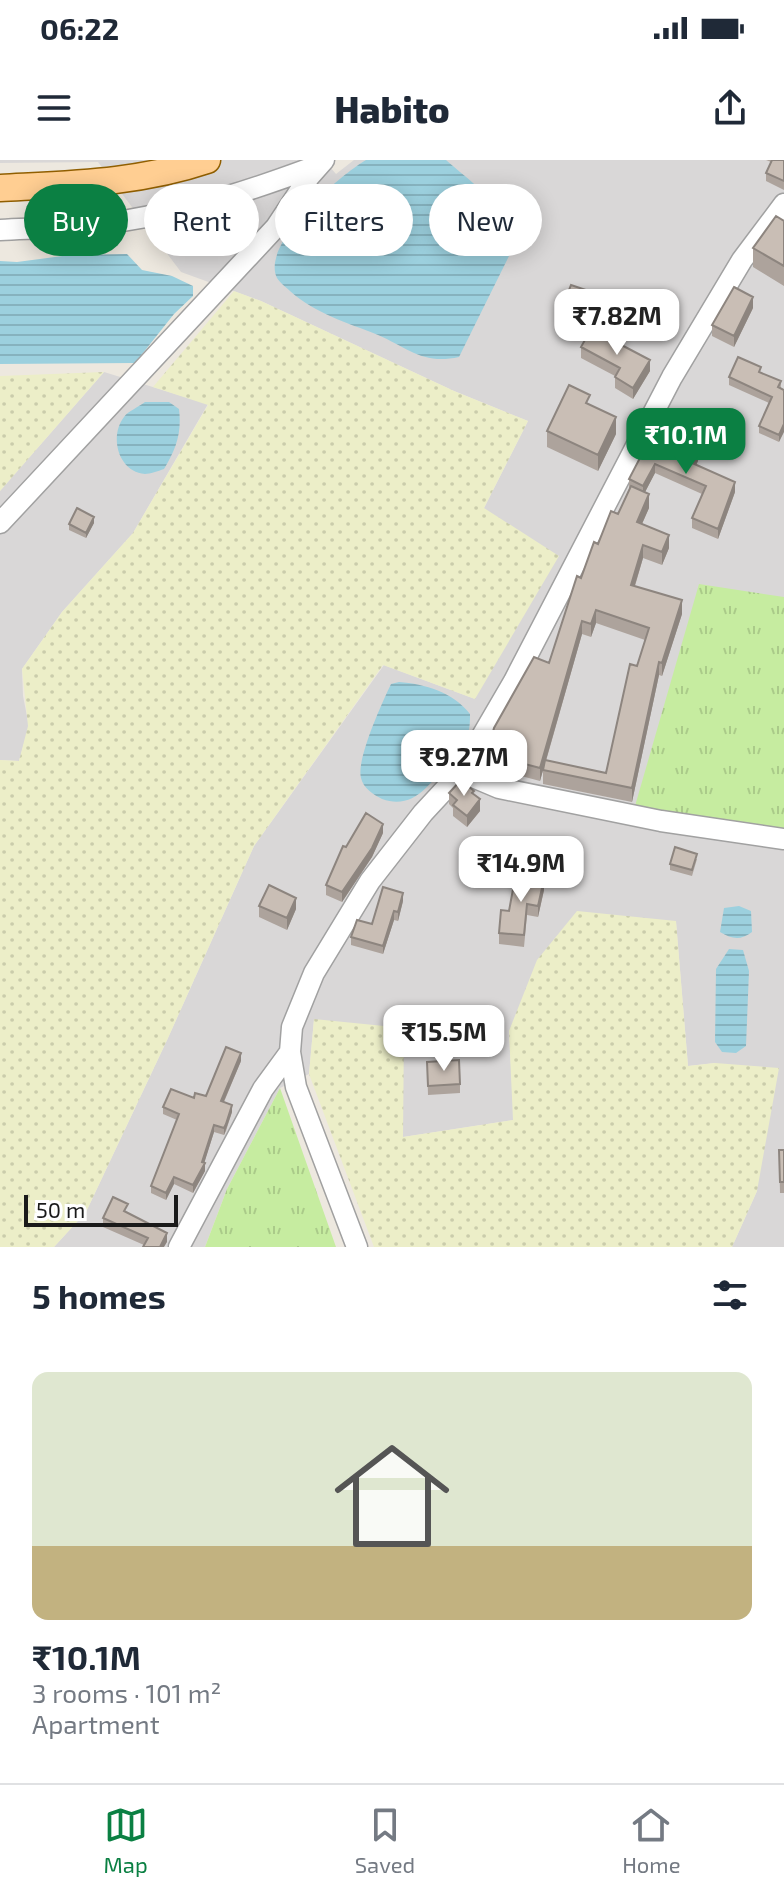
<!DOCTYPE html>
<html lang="en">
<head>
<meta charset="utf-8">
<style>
	body { margin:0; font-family:"Exo 2",sans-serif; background:#f6f6f7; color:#1f2937; height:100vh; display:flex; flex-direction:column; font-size:30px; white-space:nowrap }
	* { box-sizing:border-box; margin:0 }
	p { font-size:26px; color:#747a83 }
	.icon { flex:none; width:44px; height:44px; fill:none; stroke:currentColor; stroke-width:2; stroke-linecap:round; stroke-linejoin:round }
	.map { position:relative; height:1087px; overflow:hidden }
	.details { display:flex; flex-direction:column; background:#fff; flex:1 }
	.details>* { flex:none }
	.guide { position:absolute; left:24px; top:24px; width:736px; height:72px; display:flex; gap:16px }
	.scale { position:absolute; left:24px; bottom:20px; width:154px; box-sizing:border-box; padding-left:8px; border:4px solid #1a1a1a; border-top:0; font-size:22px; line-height:28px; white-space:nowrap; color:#1a1a1a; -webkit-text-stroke:6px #fff; paint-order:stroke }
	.price { position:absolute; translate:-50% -68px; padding:0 18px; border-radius:16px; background:#fff; color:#222; font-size:26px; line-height:52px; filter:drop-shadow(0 2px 4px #0008) }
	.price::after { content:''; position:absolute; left:50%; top:48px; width:24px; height:18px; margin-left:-12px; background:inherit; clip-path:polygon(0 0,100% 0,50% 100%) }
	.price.on { background:#0b8043; color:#fff }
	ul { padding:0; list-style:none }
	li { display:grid; align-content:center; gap:16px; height:424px; padding:0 32px }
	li+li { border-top:2px solid #e0e1e3 }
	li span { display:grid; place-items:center; height:248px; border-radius:16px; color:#555 }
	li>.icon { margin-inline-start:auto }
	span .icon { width:144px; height:144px; fill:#fffc; stroke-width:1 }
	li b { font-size:34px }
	h2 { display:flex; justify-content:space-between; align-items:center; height:96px; padding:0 32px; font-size:34px }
	.tag { padding:0 28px; border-radius:36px; background:#fff; box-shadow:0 4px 20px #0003; font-size:28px; line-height:72px }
	.tag.on { background:#0b8043; color:#fff }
	.status { display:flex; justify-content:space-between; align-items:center; height:56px; padding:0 40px; background:#fff; direction:ltr }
	.status svg { height:22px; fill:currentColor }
	header { display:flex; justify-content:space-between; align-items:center; height:104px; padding:0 32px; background:#fff; font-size:36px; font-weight:800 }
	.menu { display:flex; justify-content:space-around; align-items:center; height:112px; border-top:2px solid #e0e1e3; background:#fff; font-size:22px; color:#747a83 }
	.menu a { display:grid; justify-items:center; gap:4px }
	.menu .on { color:#0b8043 }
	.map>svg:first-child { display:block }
</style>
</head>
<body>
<div class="status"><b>06:22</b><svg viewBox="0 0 49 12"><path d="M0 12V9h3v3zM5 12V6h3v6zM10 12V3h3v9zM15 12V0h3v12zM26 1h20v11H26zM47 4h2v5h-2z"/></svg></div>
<header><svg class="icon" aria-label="menu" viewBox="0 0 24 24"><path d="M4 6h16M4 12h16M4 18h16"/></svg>Habito<svg class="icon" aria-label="share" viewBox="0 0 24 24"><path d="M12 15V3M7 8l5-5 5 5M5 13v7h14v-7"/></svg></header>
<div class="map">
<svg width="784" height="1087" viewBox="0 0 784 1087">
	<defs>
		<pattern id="farmland-dots" width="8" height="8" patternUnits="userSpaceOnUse" patternTransform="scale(2)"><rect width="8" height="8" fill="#eceec8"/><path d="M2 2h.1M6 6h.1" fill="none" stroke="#caccab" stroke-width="1.8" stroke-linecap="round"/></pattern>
		<pattern id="grass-tufts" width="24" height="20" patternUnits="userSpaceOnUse" patternTransform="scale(2)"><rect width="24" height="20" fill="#c6eca0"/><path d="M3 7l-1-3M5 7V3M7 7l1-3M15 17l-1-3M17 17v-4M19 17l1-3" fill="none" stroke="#aaca89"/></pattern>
		<pattern id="water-rules" width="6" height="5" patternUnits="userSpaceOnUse" patternTransform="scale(2)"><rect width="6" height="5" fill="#9cd0de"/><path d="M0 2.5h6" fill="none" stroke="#86b2be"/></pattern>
	</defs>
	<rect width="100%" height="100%" fill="#ede8df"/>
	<path fill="#d9d7d7" d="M0,0H324L336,14L354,0H784V1087H732L757,1031L715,903L688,906L676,762L509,871L514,960L403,977L314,859L309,914L280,928L227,1029L205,1087H54L86,1052L168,878L254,686L384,505L475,539L484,348L528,261L454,231L261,141L181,112L98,2L0,3Z
		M104,212L208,244L133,373L62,452L22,509L23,536L29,566L19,601L0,600V331Z"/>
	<path fill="url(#farmland-dots)" d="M234,131L261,141L454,231L528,261L484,348L559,396L475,539L383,505L254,686L168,878L86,1052L54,1087H0V600L19,601L28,566L22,509L62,452L133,373L208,245L153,227Z
		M104,212L0,331V216Z
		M577,751L676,761L688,906L715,903L779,908L757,1031L732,1087H374L309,914L314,859L404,868L403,977L513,960L509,871L537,800Z"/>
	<path fill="url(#grass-tufts)" d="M699,424L784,437V671L635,646Z
		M280,928L336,1087H205L227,1029Z"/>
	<path fill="url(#water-rules)" d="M366,0H446C474,25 517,52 510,94L459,197C423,205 408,188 378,175C346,162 316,154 290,131C286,127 280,123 277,118C260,84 340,15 366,0Z
		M127,94L142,110L172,116L193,126V136L174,154L135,203L0,204V101L17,102L70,95Z
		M145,242H169L179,249C182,273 176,289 164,309C158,311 150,314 145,314C118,312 109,276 124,257C128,251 139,247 145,242Z
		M399,522C425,524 453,532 470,554C470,560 470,568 468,573C465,582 456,591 450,598C433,621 415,651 382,639C374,635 363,628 361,618C356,600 382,543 391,524Z
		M739,746L751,751L752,772C740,781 732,779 720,772L724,748Z
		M729,789L743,790L749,811L746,886L736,893L722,892L715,882L716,809Z"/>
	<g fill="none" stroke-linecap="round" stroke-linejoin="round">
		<g stroke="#a1a1a1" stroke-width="23">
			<path id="minor" d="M0,70C41,68 83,68 123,61C191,50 255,29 319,5
				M0,363L276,67L309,17L324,0
				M461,612L499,628L661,661L784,679
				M179,1087L263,929L290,892
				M357,1087L296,927L290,892L292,867L314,813L370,721L423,653L461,612L514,521L672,217L742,100L784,44"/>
		</g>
		<g stroke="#915f00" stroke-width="29">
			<path id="major" d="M0,28C72,24 139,23 207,0"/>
		</g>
		<use href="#minor" stroke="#fff" stroke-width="20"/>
		<use href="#major" stroke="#ffce92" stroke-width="26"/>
	</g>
	<path fill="#ada39c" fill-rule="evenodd" d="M766,0H784V30L766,21V13L771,2Z
		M784,61V126L753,107V88Z
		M206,62L238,78L226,91L206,73Z
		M564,143L595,145L585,169L566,161Z
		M753,148L734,187L712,176V165Z
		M581,187L650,211L633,239L615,228V216L581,198Z
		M761,213L781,221L779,282L759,273V266L769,243L729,225V217Z
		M590,245L616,274L598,311L547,287V271Z
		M654,271L698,301L696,305L735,332L718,379L692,368V358L702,334L655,313L645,332L649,348L642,364L669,388L662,405L643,398L635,426L682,454L662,516L659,515L632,642L543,624V610L540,621L487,607V594L549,503L581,418L598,384L618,354L629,329V319ZM596,463L645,480L606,613L546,601L582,474L591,477Z
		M94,363L86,378L69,370V364Z
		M449,633L474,634L480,651L467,667L453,656V648L449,644Z
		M383,673L372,697L342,742L326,735V725L346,687Z
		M697,699L692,716L670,710V704Z
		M544,730L538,757L527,755L524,787L499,784V773L509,751Z
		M403,741L398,761L394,760L383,794L351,785V777L372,764Z
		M259,746L296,749L287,770L259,757Z
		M241,901L224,942L232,952L226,971L224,975L214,972L204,1003L205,1011L193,1033L174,1024L166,1040L151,1033V1026L177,960L163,954V947L194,938L206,936Z
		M427,902L460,924V933L428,935Z
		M779,990H784V1033H780Z
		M128,1053L167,1082L144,1085L103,1067V1058Z"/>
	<path fill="#8d857f" d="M238,67V78L226,91V80Z
		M595,133V145L585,169V158Z
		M753,137V148L734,187V176Z
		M650,200V211L633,239V228Z
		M616,257V274L598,311V295Z
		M784,264V272L779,282V275Z
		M698,291V301L692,313V303Z
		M655,304V313L643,336V326Z
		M735,322V332L718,379V369Z
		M649,334V348L637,375V362Z
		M94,357V363L86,378V373Z
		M669,375V388L662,405V392Z
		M643,385V398L631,438V425Z
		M682,440V454L662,516V503Z
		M596,450V463L591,477V464Z
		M582,461V474L540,621V608Z
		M659,502V515L632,642V628Z
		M480,639V651L467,667V656Z
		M383,664V673L372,697L342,742V732Z
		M544,719V730L538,757V746Z
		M403,733V741L398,761V752Z
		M296,738V749L287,770V758Z
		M394,751V760L383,794V786Z
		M241,893V901L221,948V941Z
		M232,945V952L224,975V968Z
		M214,965V972L203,1007L205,1003V1011L193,1033V1025Z
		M174,1017V1024L166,1040V1033Z
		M167,1073V1082L164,1087H160Z"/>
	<path fill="#c9beb5" stroke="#8d857f" stroke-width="2" d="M772,0H784V21L766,13Z
		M219,49L238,67L226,80L206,62Z
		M776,56L784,61V106L753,88Z
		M571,125L595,133L585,158L566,150L568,145L564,143Z
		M734,127L753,137L734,176L712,165Z
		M591,169L650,200L633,228L615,217L620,208L581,187Z
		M738,197L761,207L759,212L781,221L778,227L784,230V264L779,275L759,266L772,237L729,217Z
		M569,225L590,235L586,243L616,257L598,295L547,271Z
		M654,271L698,291L692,303L735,322L718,369L692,358L706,326L655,304L643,326L629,319Z
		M631,326L649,334L637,362L669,375L662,392L643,385L631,425L682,440L662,503L659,502L632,628L543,610L545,600L606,613L630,504L637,506L649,468L596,450L591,464L582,461L540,608L487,594L494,568L534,497L549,503L577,416L581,418L594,382L598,384L611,351L618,354Z
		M77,348L94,357L86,373L69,364Z
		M461,620L474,631L472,633L480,639L467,656L453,645L457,640L449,633Z
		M366,653L383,664L372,688L342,732L326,725L343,686L346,687Z
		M675,687L697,694L692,710L670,704Z
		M516,713L544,719L538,746L527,744L524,775L499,773L501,750L509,751Z
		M269,725L296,738L287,758L259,746Z
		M383,727L403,733L398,752L394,751L383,786L351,777L357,760L372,764Z
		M226,887L241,893L221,941L232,945L226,964L224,968L214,965L202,1002L205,1003L193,1025L174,1017L166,1033L151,1026L179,954L163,947L171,929L194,938L195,933L206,936Z
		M459,900L460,924L428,926L427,902Z
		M779,990H784V1022H780Z
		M113,1037L128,1044L124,1051L167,1073L160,1087H143L148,1078L103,1058Z"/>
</svg>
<div class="scale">50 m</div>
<b class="price" style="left:617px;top:197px">₹7.82M</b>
<b class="price on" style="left:686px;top:316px">₹10.1M</b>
<b class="price" style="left:464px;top:638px">₹9.27M</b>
<b class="price" style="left:521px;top:744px">₹14.9M</b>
<b class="price" style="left:444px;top:913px">₹15.5M</b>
<div class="guide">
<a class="tag on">Buy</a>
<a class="tag">Rent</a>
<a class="tag">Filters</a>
<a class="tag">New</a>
</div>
</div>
<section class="details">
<h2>5 homes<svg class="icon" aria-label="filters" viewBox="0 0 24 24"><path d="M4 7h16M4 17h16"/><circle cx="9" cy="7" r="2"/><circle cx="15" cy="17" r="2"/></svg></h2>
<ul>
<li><span style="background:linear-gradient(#dfe7d0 70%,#c2b280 0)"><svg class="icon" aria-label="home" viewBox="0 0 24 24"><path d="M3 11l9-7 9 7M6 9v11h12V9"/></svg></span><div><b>₹10.1M</b><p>3 rooms · 101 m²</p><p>Apartment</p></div></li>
</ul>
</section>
<nav class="menu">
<a class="on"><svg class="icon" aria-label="map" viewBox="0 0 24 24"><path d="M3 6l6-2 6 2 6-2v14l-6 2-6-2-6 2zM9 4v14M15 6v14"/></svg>Map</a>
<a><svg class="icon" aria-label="saved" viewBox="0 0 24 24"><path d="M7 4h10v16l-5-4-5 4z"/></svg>Saved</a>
<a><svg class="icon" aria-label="home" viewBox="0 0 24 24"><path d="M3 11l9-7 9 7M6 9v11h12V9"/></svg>Home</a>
</nav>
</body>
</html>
